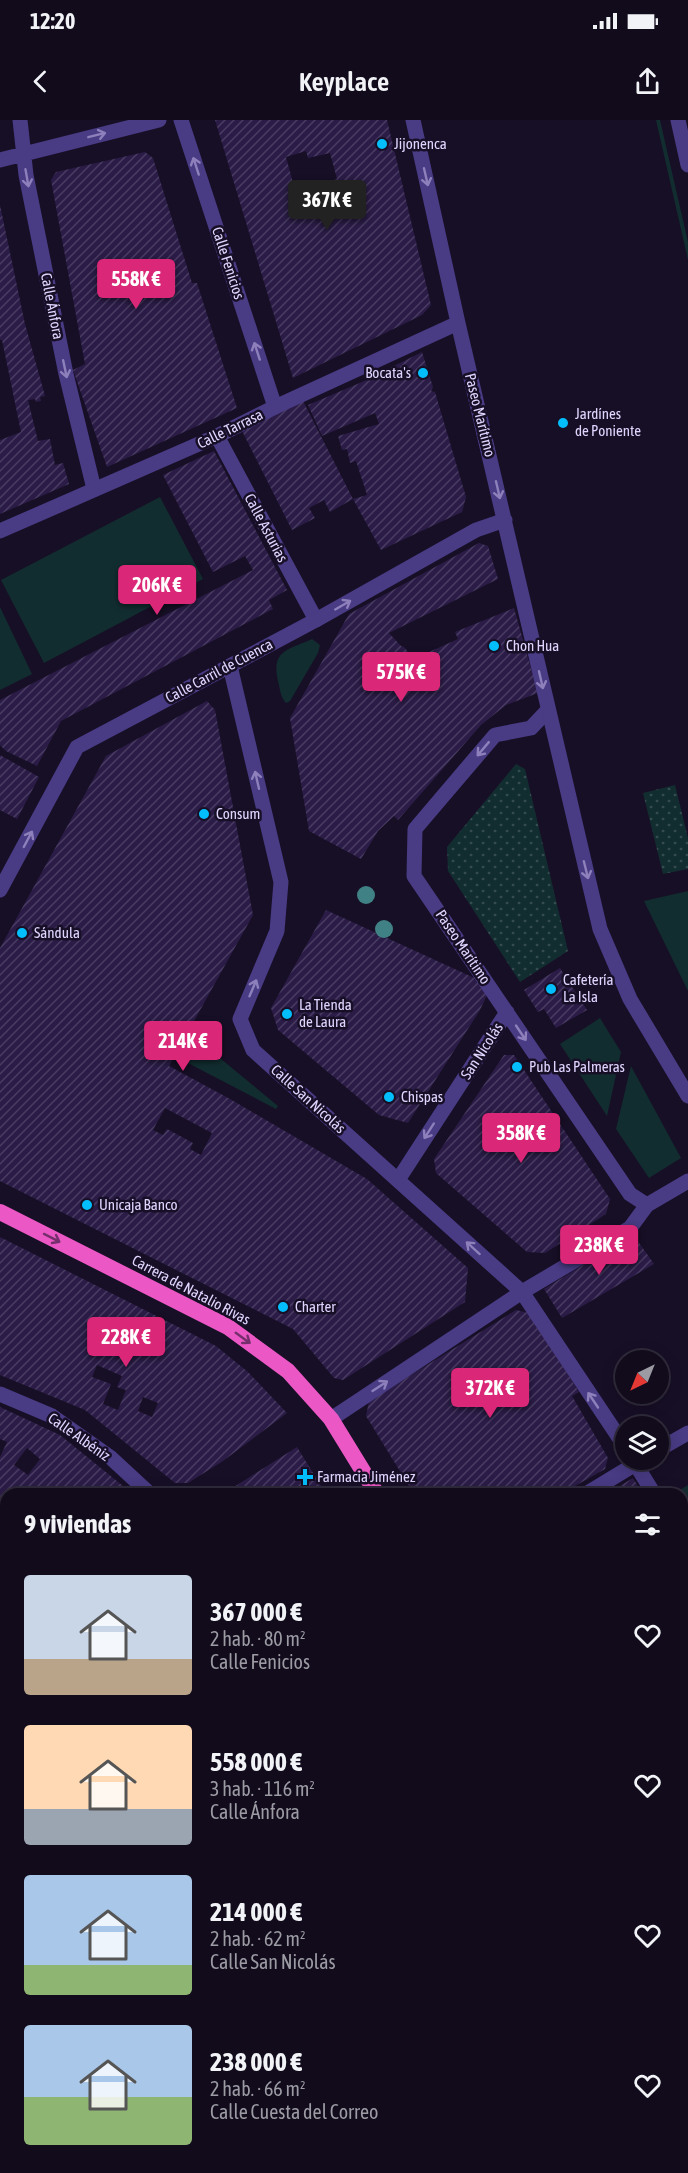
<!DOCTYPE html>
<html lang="es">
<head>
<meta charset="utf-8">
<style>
	body { margin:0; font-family:"Asap Condensed",sans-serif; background:#1a1425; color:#f1f3f6; height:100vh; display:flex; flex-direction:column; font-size:22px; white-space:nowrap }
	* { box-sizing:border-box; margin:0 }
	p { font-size:20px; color:#9c9ba3 }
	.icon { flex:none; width:33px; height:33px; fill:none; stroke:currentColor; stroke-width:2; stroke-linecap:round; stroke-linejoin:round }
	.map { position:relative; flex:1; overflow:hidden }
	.side { position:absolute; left:0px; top:1368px; width:688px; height:686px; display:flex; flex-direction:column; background:#110b1c; border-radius:18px 18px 0 0; box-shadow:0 3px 15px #0003,0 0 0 2px #302b3b }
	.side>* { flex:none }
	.needle { width:39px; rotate:223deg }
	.fabs { position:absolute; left:615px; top:1230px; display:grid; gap:12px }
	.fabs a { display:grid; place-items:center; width:54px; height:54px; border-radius:50%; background:#110b1c; box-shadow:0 3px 15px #0003,0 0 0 2px #302b3b; font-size:30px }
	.price { position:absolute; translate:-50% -51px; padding:0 14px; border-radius:6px; background:#db2777; color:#fff; font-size:20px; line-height:39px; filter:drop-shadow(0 2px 3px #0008) }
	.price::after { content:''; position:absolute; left:50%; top:36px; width:18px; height:14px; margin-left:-9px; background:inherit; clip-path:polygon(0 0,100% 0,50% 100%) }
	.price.current { background:#222; color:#fff }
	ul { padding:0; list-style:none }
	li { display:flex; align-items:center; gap:18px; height:150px; padding:0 24px }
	li span { display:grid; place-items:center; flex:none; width:168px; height:120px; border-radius:6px; color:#555 }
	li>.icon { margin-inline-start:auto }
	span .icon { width:72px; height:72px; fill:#fffc; stroke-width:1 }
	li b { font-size:26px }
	h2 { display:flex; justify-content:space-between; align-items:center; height:72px; padding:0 24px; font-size:26px }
	.status { display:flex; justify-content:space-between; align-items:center; height:42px; padding:0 30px; background:#110b1c; direction:ltr }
	.status svg { height:16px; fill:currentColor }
	header { display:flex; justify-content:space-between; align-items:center; height:78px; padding:0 24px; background:#110b1c; font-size:27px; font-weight:600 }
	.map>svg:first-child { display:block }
</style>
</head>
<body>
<div class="status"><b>12:20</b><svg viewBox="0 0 49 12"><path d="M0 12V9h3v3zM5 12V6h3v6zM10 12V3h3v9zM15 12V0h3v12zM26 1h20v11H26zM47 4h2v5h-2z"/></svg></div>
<header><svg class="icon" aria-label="back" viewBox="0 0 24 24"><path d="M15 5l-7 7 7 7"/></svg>Keyplace<svg class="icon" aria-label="share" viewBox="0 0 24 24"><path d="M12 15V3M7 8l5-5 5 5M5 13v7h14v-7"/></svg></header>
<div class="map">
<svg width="688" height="2053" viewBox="0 0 688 2053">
	<defs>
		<pattern id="grass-tufts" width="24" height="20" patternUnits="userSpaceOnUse" patternTransform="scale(1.5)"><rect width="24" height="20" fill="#122d30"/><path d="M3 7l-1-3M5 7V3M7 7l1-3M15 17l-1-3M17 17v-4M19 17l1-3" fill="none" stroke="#344b4f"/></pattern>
		<pattern id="park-dots" width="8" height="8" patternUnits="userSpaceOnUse" patternTransform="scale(1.5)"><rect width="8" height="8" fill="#122d30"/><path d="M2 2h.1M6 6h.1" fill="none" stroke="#344b4f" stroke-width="1.8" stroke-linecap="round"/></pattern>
		<pattern id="building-hatch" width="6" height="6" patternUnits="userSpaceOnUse" patternTransform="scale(1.5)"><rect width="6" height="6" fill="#2b1c47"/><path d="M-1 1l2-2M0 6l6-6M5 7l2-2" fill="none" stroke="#493c63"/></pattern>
	</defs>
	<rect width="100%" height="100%" fill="#170f26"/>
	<path fill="url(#grass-tufts)" d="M208,2048H269L267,2053H204Z
		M315,2048H367L365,2053H312Z"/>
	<path fill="url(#park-dots)" d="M516,644L525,649L568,831L520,862L448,751L447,727Z
		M675,665L688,718V749L663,754L643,673Z
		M688,1609V1753L682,1748V1612Z"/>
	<path fill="#122d30" d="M656,0H660L688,122V140Z
		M160,377L203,459L44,543L1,460Z
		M0,487L32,554L0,570Z
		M312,519L320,525L318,533L290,581L286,583C280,577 280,568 278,561C271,530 288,530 312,519Z
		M688,771V871L644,781Z
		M600,898L621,932L607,996L560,924Z
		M198,920L278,986L276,989L186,942Z
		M631,946L681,1038L649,1058L616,1009Z
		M688,1365V1397L683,1389L682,1374H673Z"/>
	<path fill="url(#building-hatch)" fill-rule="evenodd" d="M215,0H387L431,185L422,195L293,258ZM306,31L308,38L330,33L337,59L295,70L286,37Z
		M145,32L153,38L192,163H197L237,288L107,347L73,250L85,244L51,60L56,52Z
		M0,85L25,204L45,276L40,277L41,281L36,282L35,279L28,280L38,321L50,319L55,345L63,343L69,364L0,394V320L21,312L2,220H0Z
		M422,232L433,267L431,271L435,272L466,377L462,392L381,430L353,379L367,375L356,341L350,343L347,329L342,330L338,316L379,304L375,293L322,316L308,285L362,262Z
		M303,281L353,379L330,392L324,380L309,388L315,398L292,410L242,311Z
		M214,331L287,470L269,480L273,489L61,601L37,646L6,631L0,625V580L253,450L245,436L213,452L163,355Z
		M479,423L488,426L498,459L389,513L401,526L404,527L409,533L407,537L409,541L458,519L455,512L514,488L538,573L506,585L481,605L398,700L394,696L378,711L361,739L309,711L290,598L349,494Z
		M207,581L215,590L253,795L169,946L230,979L367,1059L468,1148L465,1182L343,1260L334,1258L293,1209L0,1061V828L106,636ZM165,988L212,1013L201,1035L190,1029L193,1023L167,1009L163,1015L153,1010Z
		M0,635L39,657L17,699L0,690Z
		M326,790L483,862L481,868L489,871L480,890L408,1003L379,995L278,910L271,888Z
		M560,848L587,890L556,908L544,889L538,892L524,870Z
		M504,935H514L610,1079L606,1094L545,1133L527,1132L436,1053L434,1039Z
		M633,1114L654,1144L562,1198L544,1169Z
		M0,1117L216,1226L248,1252L287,1293L223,1341L188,1363H175L85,1290L0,1255ZM97,1245L122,1256L117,1267L126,1270L118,1290L103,1284L111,1264L92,1257ZM143,1277L158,1283L152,1297L138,1291Z
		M516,1190L529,1193L579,1272L572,1276L608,1338L605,1349L561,1374H414L366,1296L369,1281Z
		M0,1287L60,1315L133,1374H6V1401L0,1397V1337L7,1322L0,1319ZM27,1328L40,1339L28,1355L14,1345Z
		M297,1327L326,1374H223Z
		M633,1358L643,1374H606Z
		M0,1444L6,1448V1515L0,1523Z
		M682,1445L688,1454V1477L682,1480Z
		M688,1518V1573L682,1576V1521Z
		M0,1586L6,1598V1654L0,1650Z
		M0,1682L6,1687V1752L0,1747Z
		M0,1774L6,1780V1847L0,1852Z
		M0,1883L6,1889V1900L0,1894Z
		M6,1931V1991L0,1998V1938Z
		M6,2016V2048H86L90,2053H0V2023Z
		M156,2048H208L204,2053H153Z
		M404,2048H530L528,2053H402Z"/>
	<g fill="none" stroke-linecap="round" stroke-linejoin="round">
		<path stroke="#493b84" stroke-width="15" d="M682,1594L688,1590"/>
		<path stroke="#493b84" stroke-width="15" d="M20,0L26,55L66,254L94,369
			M181,0L275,287
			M0,40L159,0
			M217,316L316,500
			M230,546L281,762L277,811L240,899L253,930L522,1172L626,1328
			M548,590L531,608L495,615L415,709L414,756L630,1074L647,1085
			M398,1060L507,892
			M0,1274L52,1296L110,1337L150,1374
			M331,1299L522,1172L630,1108L647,1085L688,1061
			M633,1340L654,1374
			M682,1420L688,1429
			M0,1425L6,1429
			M682,1508L688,1504
			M0,1537L6,1530
			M0,1564L6,1575
			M0,1761L6,1766
			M0,1864L6,1859
			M0,2010L6,2003
			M107,2053L109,2048
			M299,2053L301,2048
			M380,2053L382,2048"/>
		<path stroke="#493b84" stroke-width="15" d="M413,0L458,203L600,809L630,879L688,976
			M678,0L688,45
			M0,411L217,316L275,287L458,203
			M0,770L77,627L316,500L476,410L505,400
			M658,1330L688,1313
			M586,1374L642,1340
			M555,2053L557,2048"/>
		<path stroke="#eb57c4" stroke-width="16" d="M0,1092L228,1207L288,1251L331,1299L377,1374
			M682,1802L688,1806"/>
	</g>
	<g fill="#408185">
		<circle cx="366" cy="775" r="9"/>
		<circle cx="384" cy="809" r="9"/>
	</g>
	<defs><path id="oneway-shaft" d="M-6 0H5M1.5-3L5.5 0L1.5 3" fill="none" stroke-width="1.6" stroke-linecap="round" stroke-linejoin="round" transform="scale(1.5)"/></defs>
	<g stroke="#8d80bb">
		<use href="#oneway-shaft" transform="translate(97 15) rotate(-14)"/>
		<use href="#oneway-shaft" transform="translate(196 46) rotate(-108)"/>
		<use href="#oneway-shaft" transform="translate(426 57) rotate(77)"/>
		<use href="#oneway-shaft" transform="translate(27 58) rotate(80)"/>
		<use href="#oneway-shaft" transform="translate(257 231) rotate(-108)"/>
		<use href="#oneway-shaft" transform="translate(65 249) rotate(78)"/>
		<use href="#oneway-shaft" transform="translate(498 370) rotate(77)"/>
		<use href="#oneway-shaft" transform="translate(343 485) rotate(-30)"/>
		<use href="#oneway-shaft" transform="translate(541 560) rotate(77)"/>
		<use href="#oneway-shaft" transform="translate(483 629) rotate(130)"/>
		<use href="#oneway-shaft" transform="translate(257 660) rotate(-103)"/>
		<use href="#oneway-shaft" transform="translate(28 719) rotate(-62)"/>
		<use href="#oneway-shaft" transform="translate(586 750) rotate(76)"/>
		<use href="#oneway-shaft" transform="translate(253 868) rotate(-67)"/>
		<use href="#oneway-shaft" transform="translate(521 913) rotate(56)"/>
		<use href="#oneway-shaft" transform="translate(429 1011) rotate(123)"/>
		<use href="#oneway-shaft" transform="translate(473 1128) rotate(-138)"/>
		<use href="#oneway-shaft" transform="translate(380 1266) rotate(-33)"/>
		<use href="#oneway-shaft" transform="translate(593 1280) rotate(-124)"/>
	</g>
	<g stroke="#762f6d">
		<use href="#oneway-shaft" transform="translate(52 1118) rotate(27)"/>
		<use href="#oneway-shaft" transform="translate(243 1218) rotate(36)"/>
	</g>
	<g fill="#03befc" stroke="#170f26" stroke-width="2">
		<circle cx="382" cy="24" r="6"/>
		<circle cx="423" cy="253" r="6"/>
		<circle cx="563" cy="303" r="6"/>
		<circle cx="494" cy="526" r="6"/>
		<circle cx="204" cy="694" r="6"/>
		<circle cx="22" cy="813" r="6"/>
		<circle cx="551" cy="869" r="6"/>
		<circle cx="287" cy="894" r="6"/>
		<circle cx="517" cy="947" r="6"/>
		<circle cx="389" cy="977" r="6"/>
		<circle cx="87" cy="1085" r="6"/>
		<circle cx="283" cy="1187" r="6"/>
		<path d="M302 1348h6v6h6v6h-6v6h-6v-6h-6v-6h6z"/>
	</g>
	<g text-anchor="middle" stroke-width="5" stroke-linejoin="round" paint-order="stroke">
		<g font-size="15" fill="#e0d5ff" stroke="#170f26" text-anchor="start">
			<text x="394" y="29">Jijonenca</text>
			<text x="411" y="258" text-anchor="end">Bocata's</text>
			<text x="575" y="299">Jardínes<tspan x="575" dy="17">de Poniente</tspan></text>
			<text x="506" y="531">Chon Hua</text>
			<text x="216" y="699">Consum</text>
			<text x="34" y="818">Sándula</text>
			<text x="563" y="865">Cafetería<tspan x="563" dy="17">La Isla</tspan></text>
			<text x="299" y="890">La Tienda<tspan x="299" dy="17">de Laura</tspan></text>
			<text x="529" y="952">Pub Las Palmeras</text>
			<text x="401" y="982">Chispas</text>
			<text x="99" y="1090">Unicaja Banco</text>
			<text x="295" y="1192">Charter</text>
			<text x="317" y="1362">Farmacia Jiménez</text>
		</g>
		<g font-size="15" fill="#e0d5ff" stroke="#170f26">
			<text transform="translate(228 143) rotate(72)" y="5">Calle Fenicios</text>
			<text transform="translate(52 186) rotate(79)" y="5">Calle Ánfora</text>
			<text transform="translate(480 295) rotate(76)" y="5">Paseo Marítimo</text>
			<text transform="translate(230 309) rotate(-26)" y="5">Calle Tarrasa</text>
			<text transform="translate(266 408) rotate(62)" y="5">Calle Asturias</text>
			<text transform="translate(219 551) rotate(-28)" y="5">Calle Carril de Cuenca</text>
			<text transform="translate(463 827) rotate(56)" y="5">Paseo Marítimo</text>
			<text transform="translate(482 931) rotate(-57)" y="5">San Nicolás</text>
			<text transform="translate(308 979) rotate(42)" y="5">Calle San Nicolás</text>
			<text transform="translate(191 1170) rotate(28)" y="5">Carrera de Natalio Rivas</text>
			<text transform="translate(79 1317) rotate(35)" y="5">Calle Albéniz</text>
		</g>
	</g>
</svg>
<div class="fabs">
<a><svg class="needle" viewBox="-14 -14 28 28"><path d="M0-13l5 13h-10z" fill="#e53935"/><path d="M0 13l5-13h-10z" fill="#9c9ba3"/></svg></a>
<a><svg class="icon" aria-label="layers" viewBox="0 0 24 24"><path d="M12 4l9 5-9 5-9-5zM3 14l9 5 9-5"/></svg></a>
</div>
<b class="price current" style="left:327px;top:111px">367K €</b>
<b class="price" style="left:136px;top:190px">558K €</b>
<b class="price" style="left:157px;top:496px">206K €</b>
<b class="price" style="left:401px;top:583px">575K €</b>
<b class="price" style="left:183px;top:952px">214K €</b>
<b class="price" style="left:521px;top:1044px">358K €</b>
<b class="price" style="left:599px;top:1156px">238K €</b>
<b class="price" style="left:126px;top:1248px">228K €</b>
<b class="price" style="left:490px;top:1299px">372K €</b>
<section class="side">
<h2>9 viviendas<svg class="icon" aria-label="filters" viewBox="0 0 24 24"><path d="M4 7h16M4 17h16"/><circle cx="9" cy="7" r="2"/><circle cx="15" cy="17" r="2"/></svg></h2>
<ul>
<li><span style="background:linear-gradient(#c9d6e8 70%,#b9a48a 0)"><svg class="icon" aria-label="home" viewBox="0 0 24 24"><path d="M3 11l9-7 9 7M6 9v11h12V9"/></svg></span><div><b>367 000 €</b><p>2 hab. · 80 m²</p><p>Calle Fenicios</p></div><svg class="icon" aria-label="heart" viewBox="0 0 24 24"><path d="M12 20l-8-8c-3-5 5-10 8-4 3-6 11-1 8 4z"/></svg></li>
<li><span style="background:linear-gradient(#ffd9b3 70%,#9aa5b1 0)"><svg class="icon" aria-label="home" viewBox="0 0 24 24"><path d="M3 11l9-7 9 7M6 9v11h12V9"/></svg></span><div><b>558 000 €</b><p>3 hab. · 116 m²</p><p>Calle Ánfora</p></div><svg class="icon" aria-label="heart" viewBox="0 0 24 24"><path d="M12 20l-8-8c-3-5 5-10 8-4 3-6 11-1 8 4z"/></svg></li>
<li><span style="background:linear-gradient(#a9c7e8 75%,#8fb573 0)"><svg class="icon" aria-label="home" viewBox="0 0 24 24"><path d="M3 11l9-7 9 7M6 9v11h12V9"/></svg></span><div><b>214 000 €</b><p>2 hab. · 62 m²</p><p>Calle San Nicolás</p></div><svg class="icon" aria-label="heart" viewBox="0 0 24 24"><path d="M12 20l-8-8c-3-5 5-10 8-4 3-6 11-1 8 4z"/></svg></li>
<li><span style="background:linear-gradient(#a9c7e8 60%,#8fb573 0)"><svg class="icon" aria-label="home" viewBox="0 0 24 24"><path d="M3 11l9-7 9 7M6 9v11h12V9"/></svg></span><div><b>238 000 €</b><p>2 hab. · 66 m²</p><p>Calle Cuesta del Correo</p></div><svg class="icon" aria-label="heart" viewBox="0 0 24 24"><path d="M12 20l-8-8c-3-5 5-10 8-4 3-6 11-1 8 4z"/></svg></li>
</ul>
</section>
</div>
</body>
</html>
